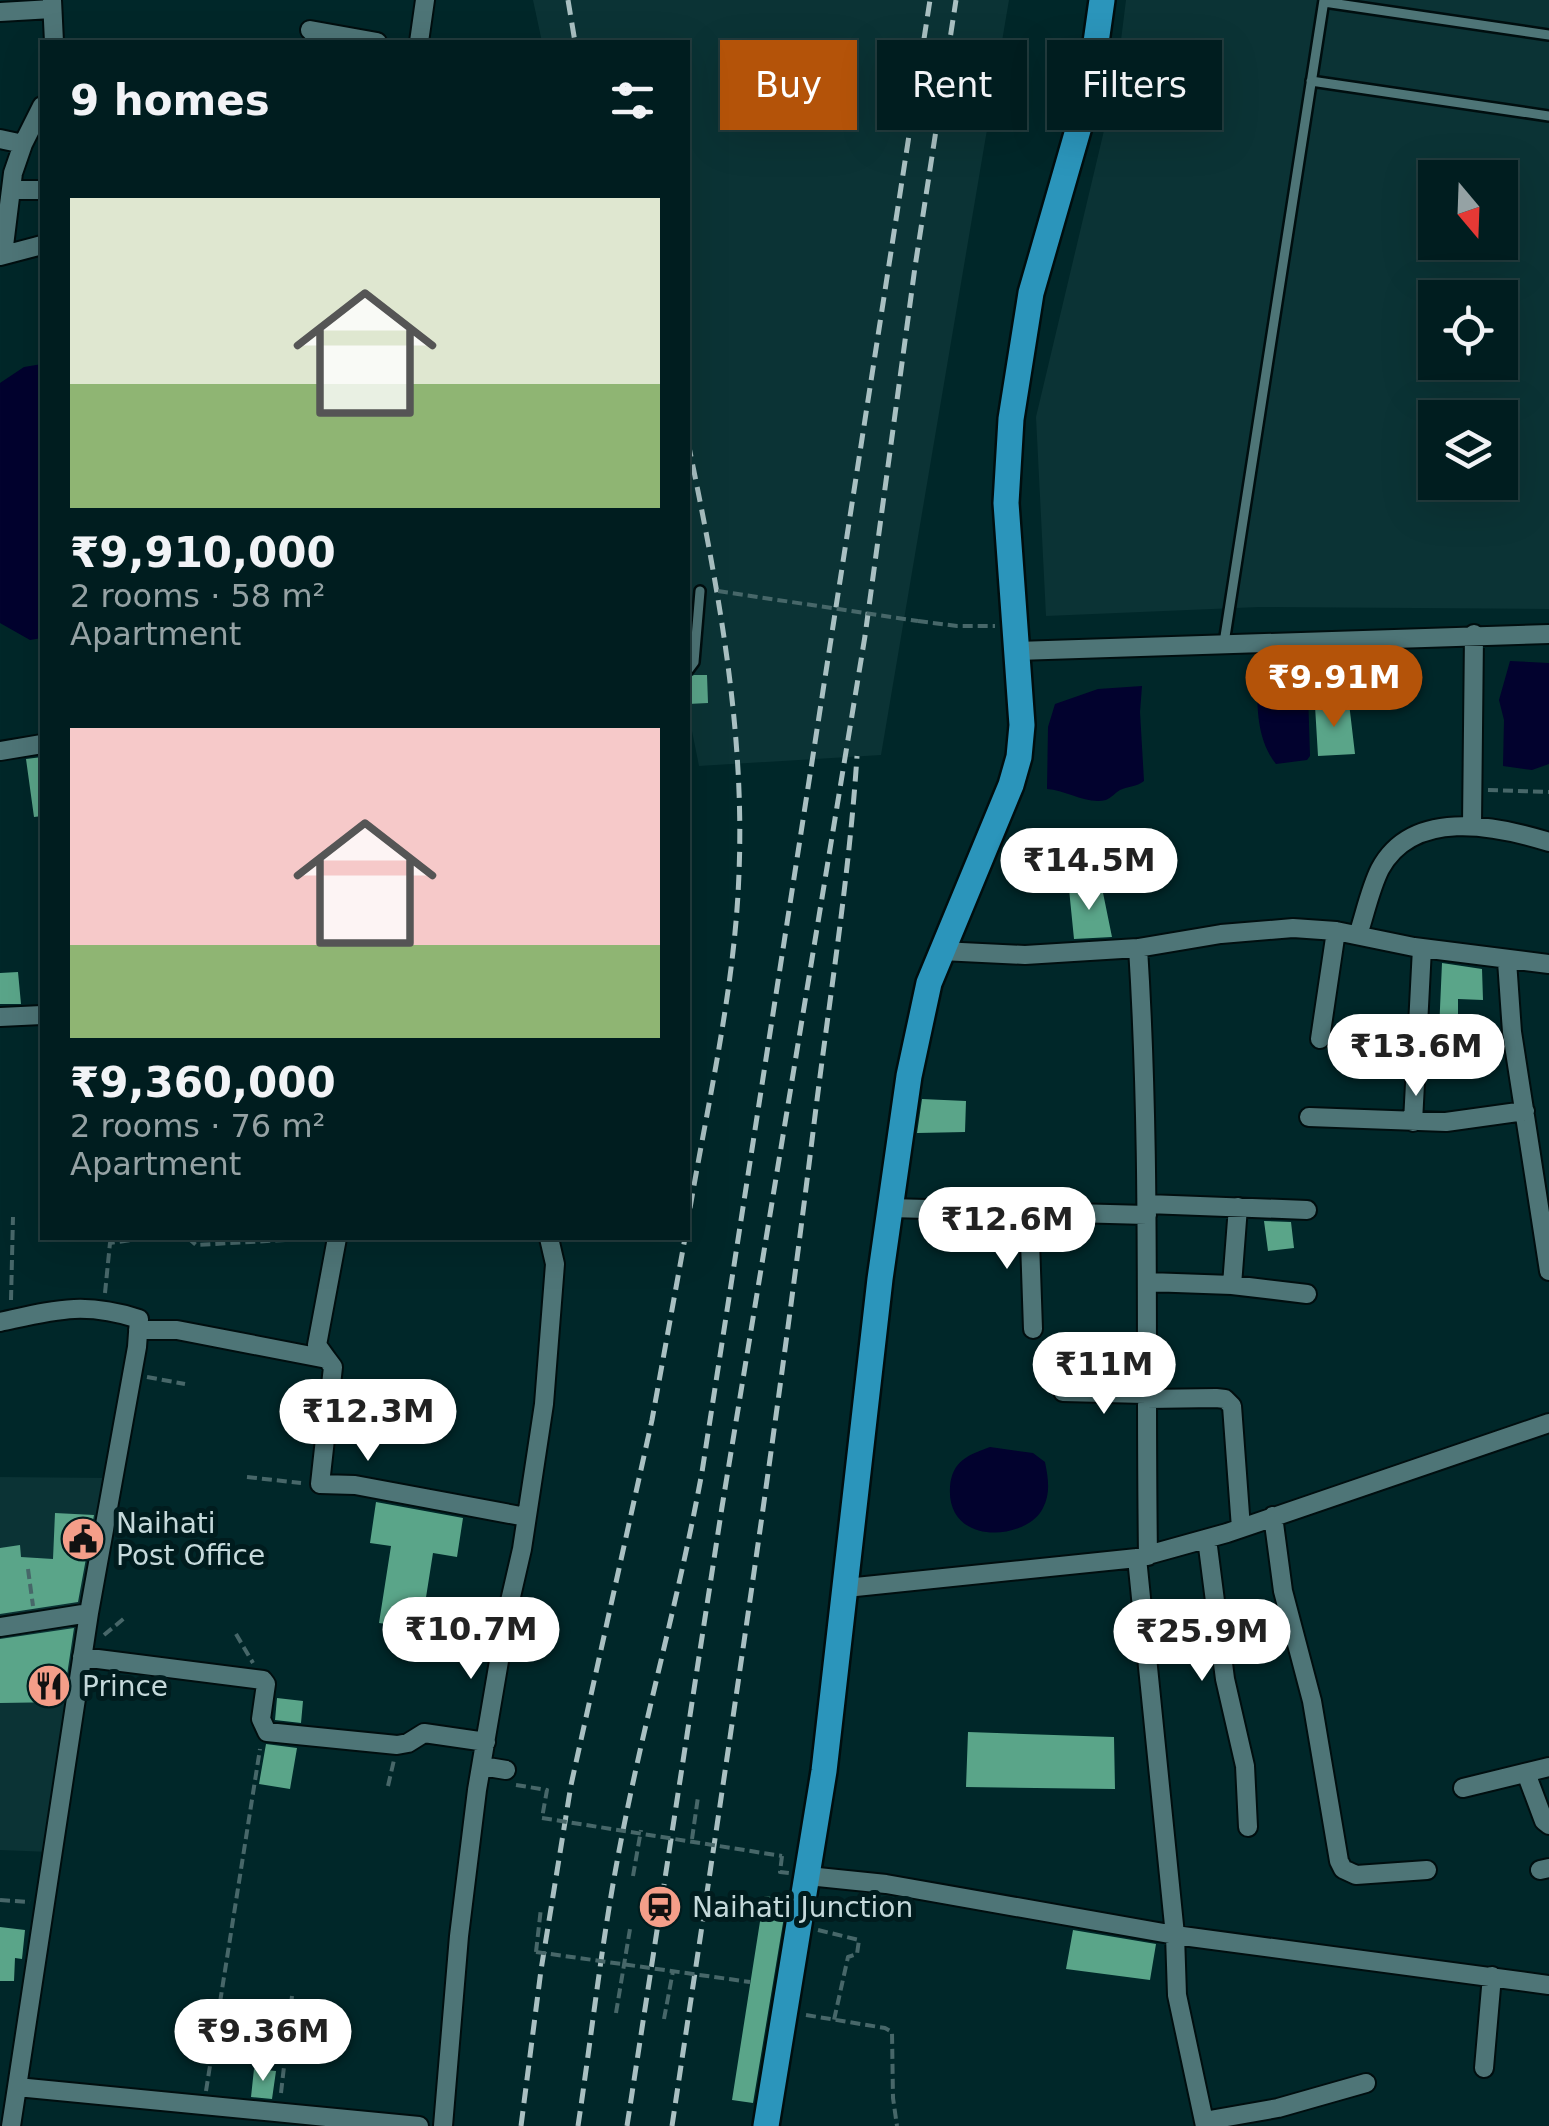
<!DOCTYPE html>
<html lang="en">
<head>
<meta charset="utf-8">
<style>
	body { margin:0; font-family:"DejaVu Sans",sans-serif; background:#0a2628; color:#f1f3f6; height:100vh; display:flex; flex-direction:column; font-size:38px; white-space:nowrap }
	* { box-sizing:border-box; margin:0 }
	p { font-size:32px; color:#95a2a4 }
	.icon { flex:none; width:55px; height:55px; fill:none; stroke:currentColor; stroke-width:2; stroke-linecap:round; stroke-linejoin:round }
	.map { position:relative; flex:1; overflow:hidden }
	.drawer { position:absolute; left:40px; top:40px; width:650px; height:1200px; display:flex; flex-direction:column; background:#001d1f; border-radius:0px; box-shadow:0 10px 40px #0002,0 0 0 2px #223b3d }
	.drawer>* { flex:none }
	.top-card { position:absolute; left:720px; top:40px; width:678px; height:90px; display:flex; gap:20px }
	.needle { width:65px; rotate:161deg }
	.tools { position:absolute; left:1418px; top:160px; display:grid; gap:20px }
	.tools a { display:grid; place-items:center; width:100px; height:100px; border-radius:0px; background:#001d1f; box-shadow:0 10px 40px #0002,0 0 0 2px #223b3d; font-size:50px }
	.price { position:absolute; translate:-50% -85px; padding:0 22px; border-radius:35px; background:#fff; color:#222; font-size:32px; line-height:65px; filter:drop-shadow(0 2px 5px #0008) }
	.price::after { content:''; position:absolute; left:50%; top:60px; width:30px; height:22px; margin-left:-15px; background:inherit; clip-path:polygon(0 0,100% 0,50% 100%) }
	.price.current { background:#b45309; color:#fff }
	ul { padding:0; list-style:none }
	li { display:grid; align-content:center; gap:20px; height:530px; padding:0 30px }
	li span { display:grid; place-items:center; height:310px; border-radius:0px; color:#555 }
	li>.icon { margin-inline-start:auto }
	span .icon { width:180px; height:180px; fill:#fffc; stroke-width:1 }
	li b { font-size:42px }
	h2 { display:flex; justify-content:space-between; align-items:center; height:120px; padding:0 30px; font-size:42px }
	.pill { padding:0 35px; border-radius:0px; background:#001d1f; box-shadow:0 10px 40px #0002,0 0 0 2px #223b3d; font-size:35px; line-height:90px }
	.pill.current { background:#b45309; color:#fff }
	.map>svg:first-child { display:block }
</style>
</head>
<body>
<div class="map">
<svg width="1549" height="2126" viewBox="0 0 1549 2126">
	<rect width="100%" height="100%" fill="#002729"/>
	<path fill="#0b3335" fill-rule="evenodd" d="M533,0H1009L881,755L699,766L688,711V42H542Z
		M1126,0H1549V609L1259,607L1046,616L1036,417L1116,80ZM1435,178H1500V242H1435ZM1435,298H1500V362H1435ZM1435,418H1500V482H1435Z
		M0,1477L110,1478L50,1852L0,1850Z"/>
	<path fill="#02022e" d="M42,364V638L30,640L0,623V383L24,367Z
		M1257,661H1307L1310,756L1307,760L1276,764C1253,735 1258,696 1257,661Z
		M1510,661L1549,663V764L1532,770L1503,766L1504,720L1499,700Z
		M1142,686L1140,712L1144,781C1136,787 1129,786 1120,790C1115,793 1111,798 1106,800C1087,805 1066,790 1047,789L1048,727L1055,704L1098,689Z
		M990,1447L1033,1453L1045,1462C1048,1477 1051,1493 1043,1508C1027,1541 946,1547 950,1487C952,1461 968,1455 990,1447Z"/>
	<path fill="#5aa589" d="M694,675H707L708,703L688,704V678Z
		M1349,703L1355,754L1318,756L1315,706Z
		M42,757V816L34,817L26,759Z
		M1101,883L1112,937L1074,939L1069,889Z
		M1442,963L1482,969L1483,1000L1458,999V1032L1439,1031Z
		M18,972L21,1004H0V973Z
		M922,1099L966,1101L965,1132L917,1133Z
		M1264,1221L1291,1222L1294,1248L1268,1251Z
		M362,1395L444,1404L439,1438L358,1428Z
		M376,1502L463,1518L457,1557L433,1553L421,1629L379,1623L391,1546L370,1543Z
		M55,1513L94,1515L78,1602L0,1614V1548L20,1545L21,1557L53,1559Z
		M74,1628L63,1702L0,1703V1639Z
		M277,1698L303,1701L301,1723L275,1720Z
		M968,1732L1114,1737L1115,1789L966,1787Z
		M266,1744L297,1748L290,1789L259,1784Z
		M764,1896L787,1899L753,2103L732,2100Z
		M0,1927L25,1930L22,1959L15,1958L14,1981H0Z
		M1073,1930L1156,1944L1150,1980L1066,1969Z
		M254,2069L276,2071L272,2099L251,2097Z"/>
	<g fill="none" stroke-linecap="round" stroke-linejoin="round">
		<g stroke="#000e0f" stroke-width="14">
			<path id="service" d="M1324,2L1549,35
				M1311,81L1549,116
				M1224,643L1324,0
				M688,670L694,662L700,591"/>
		</g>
		<g stroke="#000e0f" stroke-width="22">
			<path id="minor" d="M52,0L54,42
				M0,12L52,9
				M310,30L377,42
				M419,42L425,0
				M0,139L23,144
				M11,190H42
				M3,254L13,173L23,144L42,106
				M0,256L42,245
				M1017,651L1549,634
				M0,751L42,744
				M1472,825L1474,634
				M1358,935C1365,914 1370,889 1380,869C1413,808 1495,825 1549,842
				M1138,948C1151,1150 1145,1353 1148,1556
				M941,951L1025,955L1138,948L1221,934L1293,928L1336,931L1414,947L1549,964
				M1507,961L1512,1032L1549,1271
				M0,1017L42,1015
				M1320,1039L1336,931
				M1309,1117L1446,1122L1525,1111
				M1413,1122L1422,948
				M1147,1204L1307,1210
				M890,1208L1147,1215
				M1029,1212L1033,1329
				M1148,1282L1232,1285L1307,1294
				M1232,1285L1238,1207
				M0,1322C55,1310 83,1301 139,1319L137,1347L89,1613L0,1627
				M138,1330H177L327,1359L317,1345L337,1238
				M327,1359L333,1367L320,1484L355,1485L526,1517
				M1063,1392L1146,1394
				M1146,1399L1216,1398L1225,1399L1232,1406L1241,1528
				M1273,1516L1283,1591L1312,1701L1339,1861L1343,1869L1356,1875L1427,1870
				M1207,1539L1225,1679L1245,1766L1248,1827
				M1137,1558L1175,1935L1177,1995L1205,2126
				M846,1588L1137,1558L1227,1533L1549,1423
				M89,1613L17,2087L419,2126
				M82,1657L263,1680L266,1684L261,1719L267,1732L397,1745L408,1743L424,1733L486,1742
				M482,1766L506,1770
				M1526,1773L1544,1821L1549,1825
				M1463,1788L1549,1767
				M1540,1870L1549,1868
				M808,1876L886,1884L1175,1935L1549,1985
				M1484,2068L1492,1976
				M1204,2121L1278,2108L1366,2083
				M11,2126L17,2087
				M443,2126L459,1936L477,1790L507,1614L522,1549L544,1404L555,1264L549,1238"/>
		</g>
		<g stroke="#000e0f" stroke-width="30">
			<path id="primary" d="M766,2126L824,1771L880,1279L909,1076L929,983L1011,785L1019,757L1022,725L1006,503L1011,419L1031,293L1089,92L1102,0"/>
		</g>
		<path stroke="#476769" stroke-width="4" stroke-dasharray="10 5" stroke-linecap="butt" d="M918,621L957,626H995
			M1488,790L1549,792
			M188,1238L196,1245L322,1238
			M105,1293L110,1243L147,1238
			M11,1300L13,1217
			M147,1377L185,1384
			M247,1477L301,1483
			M28,1569L33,1606
			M236,1634L253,1663
			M104,1635L127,1616
			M516,1785L547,1790L542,1818
			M388,1786L394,1760
			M692,1839L698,1797
			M782,1856L780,1872L789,1873
			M633,1876L641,1830
			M0,1900L30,1902
			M818,1930L859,1940L857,1954L848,1957L834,2020
			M536,1952L541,1908
			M616,2013L630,1929
			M806,2015L885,2028L892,2032L893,2098L897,2126
			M664,2019L673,1971
			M206,2091L260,1749
			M281,2093L292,1996"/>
		<use href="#service" stroke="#4e7577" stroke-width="9"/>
		<use href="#minor" stroke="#4e7577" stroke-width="18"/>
		<use href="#primary" stroke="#2b95bb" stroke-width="25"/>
		<path stroke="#a9c0c2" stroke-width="5" stroke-dasharray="15 8" stroke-linecap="butt" d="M568,0L575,42
			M688,442C717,583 745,727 739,873C735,989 707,1106 688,1220
			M521,2126L541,1970L571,1785L652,1420L685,1238
			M578,2126C592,2033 602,1938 620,1846C644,1720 679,1598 702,1472L930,0
			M627,2126L722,1507L865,636L915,267L956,0
			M672,2126C722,1792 773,1459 814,1124C829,1001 849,879 857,756"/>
		<path stroke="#476769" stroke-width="4" stroke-dasharray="10 5" stroke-linecap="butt" d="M718,591L918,621
			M542,1818L782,1856
			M536,1952L750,1982"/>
	</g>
	<defs>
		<g id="civic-disc" transform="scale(2.25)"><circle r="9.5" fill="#f49e89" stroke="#001c1e"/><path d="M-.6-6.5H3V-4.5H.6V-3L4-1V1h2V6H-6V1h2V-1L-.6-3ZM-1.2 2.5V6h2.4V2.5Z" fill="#111"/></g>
		<g id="restaurant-disc" transform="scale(2.25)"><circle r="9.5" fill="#f49e89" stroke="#001c1e"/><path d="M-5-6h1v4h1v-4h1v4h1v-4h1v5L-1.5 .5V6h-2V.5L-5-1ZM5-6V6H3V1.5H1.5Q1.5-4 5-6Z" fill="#111"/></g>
		<g id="station-disc" transform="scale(2.25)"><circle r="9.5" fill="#f49e89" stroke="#001c1e"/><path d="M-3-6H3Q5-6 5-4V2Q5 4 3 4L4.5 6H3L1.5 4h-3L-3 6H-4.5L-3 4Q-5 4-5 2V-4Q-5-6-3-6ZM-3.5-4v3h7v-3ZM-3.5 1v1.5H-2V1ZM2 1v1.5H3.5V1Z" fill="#111"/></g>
	</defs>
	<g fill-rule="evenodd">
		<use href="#civic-disc" x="83" y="1539"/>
		<use href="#restaurant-disc" x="49" y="1686"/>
		<use href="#station-disc" x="660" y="1907"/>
	</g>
	<g text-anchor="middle" stroke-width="10" stroke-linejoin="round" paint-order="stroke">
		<g font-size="28" fill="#c5d9db" stroke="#001c1e" text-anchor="start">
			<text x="116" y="1533">Naihati<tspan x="116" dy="32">Post Office</tspan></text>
			<text x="82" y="1696">Prince</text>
			<text x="692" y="1917">Naihati Junction</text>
		</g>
	</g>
</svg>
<div class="tools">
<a><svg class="needle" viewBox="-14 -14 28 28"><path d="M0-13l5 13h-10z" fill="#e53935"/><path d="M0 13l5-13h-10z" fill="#95a2a4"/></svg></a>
<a><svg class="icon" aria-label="locate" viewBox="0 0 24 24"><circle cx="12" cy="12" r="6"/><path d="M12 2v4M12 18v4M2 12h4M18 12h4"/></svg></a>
<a><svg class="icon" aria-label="layers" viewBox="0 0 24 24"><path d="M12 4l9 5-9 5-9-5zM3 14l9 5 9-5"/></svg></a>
</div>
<b class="price current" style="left:1334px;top:730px">₹9.91M</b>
<b class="price" style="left:1089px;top:913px">₹14.5M</b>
<b class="price" style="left:1416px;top:1099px">₹13.6M</b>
<b class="price" style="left:1007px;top:1272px">₹12.6M</b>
<b class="price" style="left:1104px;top:1417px">₹11M</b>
<b class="price" style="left:368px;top:1464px">₹12.3M</b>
<b class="price" style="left:471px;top:1682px">₹10.7M</b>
<b class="price" style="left:1202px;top:1684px">₹25.9M</b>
<b class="price" style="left:263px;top:2084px">₹9.36M</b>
<div class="top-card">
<a class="pill current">Buy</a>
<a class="pill">Rent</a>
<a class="pill">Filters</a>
</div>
<section class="drawer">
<h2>9 homes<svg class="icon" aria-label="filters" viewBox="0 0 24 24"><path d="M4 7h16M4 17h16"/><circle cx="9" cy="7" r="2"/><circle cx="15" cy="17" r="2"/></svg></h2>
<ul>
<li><span style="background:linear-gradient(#dfe7d0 60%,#8fb573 0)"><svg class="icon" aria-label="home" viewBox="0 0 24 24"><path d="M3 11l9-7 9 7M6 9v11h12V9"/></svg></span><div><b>₹9,910,000</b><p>2 rooms · 58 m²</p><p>Apartment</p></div></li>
<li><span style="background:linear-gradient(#f6c9c9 70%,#8fb573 0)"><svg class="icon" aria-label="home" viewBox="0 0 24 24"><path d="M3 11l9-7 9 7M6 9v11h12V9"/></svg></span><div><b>₹9,360,000</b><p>2 rooms · 76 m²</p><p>Apartment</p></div></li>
</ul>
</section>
</div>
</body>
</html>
